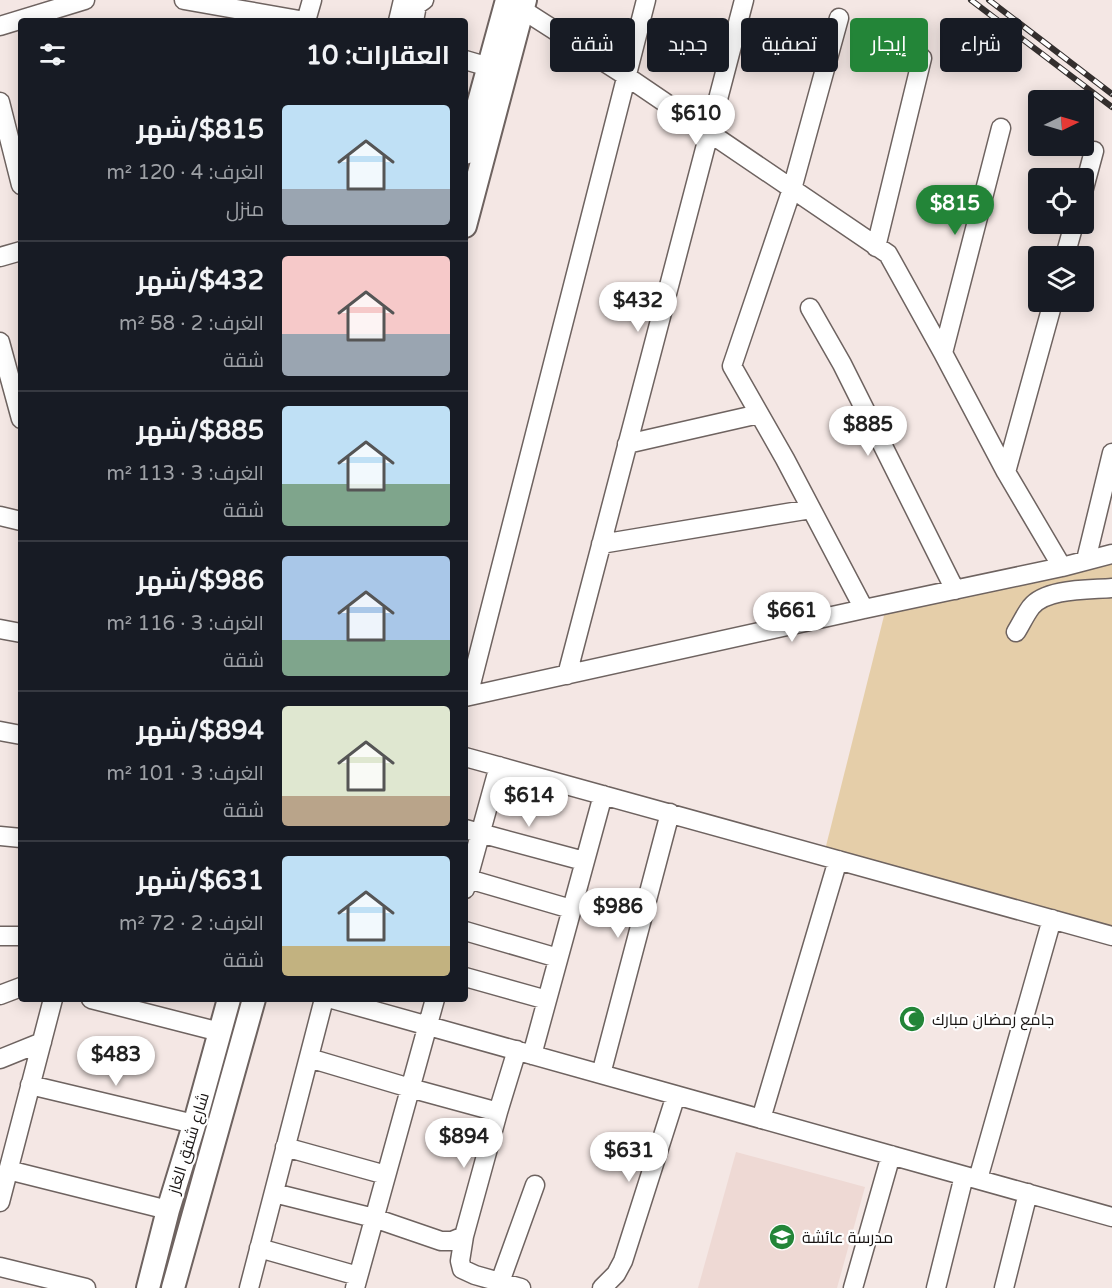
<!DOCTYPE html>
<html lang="ar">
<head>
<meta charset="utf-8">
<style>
	body { margin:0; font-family:"Varela Round",Cairo,sans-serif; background:#20242c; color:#f1f3f6; direction:rtl; height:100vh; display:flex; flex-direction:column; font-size:22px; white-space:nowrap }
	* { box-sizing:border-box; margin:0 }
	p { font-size:20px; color:#9ea1a6 }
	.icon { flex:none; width:33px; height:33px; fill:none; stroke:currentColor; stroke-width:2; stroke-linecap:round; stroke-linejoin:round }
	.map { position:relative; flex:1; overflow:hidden; direction:ltr }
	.sheet { position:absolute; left:18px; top:18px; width:450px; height:984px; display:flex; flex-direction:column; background:#171b24; border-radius:6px; box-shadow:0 3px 15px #0003; direction:rtl }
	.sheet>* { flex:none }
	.banner { position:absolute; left:486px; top:18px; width:536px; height:54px; direction:rtl; display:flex; gap:12px }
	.needle { width:39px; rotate:85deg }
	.fabs { position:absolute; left:1028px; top:90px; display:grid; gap:12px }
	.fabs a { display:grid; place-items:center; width:66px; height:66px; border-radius:6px; background:#171b24; box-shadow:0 3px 15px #0003; font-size:30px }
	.price { position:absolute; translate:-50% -51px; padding:0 14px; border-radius:21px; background:#fff; color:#222; font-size:20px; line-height:39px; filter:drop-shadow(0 2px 3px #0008) }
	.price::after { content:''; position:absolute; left:50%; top:36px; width:18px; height:14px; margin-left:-9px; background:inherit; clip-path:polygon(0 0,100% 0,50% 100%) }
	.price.current { background:#238538; color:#fff }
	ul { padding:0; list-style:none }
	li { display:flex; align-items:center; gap:18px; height:150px; padding:0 18px }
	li+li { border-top:2px solid #363941 }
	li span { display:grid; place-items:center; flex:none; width:168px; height:120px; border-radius:6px; color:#555 }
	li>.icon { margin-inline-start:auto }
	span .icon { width:72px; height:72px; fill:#fffc; stroke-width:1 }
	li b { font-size:26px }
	h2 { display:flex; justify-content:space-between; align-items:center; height:72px; padding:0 18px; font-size:26px }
	.tag { padding:0 21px; border-radius:6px; background:#171b24; box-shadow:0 3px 15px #0003; font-size:21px; line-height:54px }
	.tag.current { background:#238538; color:#fff }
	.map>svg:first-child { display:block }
</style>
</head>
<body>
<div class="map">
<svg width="1112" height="1288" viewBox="0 0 1112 1288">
	<rect width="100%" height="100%" fill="#f4e7e4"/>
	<path fill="#eed9d4" d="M736,1152L865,1187L837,1288H698Z"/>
	<path fill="#e5cea9" d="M1112,546V945L825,850L889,596Z"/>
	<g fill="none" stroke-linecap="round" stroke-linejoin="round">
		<g stroke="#6e6360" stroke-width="21">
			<path id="minor" d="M184,0L305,21
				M523,10L626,76L888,254L943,353L1006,472L1062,567
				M839,18L792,189L732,366L785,459L864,609
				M306,21L312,0
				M398,21L403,0
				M414,21L417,5L424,0
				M0,26L85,0
				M465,60L489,67
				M0,102L21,185
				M1083,192L1094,151
				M876,247L922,58
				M1065,256L1074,224
				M0,257L21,251
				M810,308L842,364L955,590
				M0,342L21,419
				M943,353L1001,128
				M627,444L759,414
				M1006,472L1053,302
				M0,516L21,521
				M601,544L811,509
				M1086,560L1112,453
				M0,629L21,633
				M1016,632C1021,624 1025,615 1031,607C1046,588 1089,590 1112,588
				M567,675L744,0
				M468,696L646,0
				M465,697L864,609L1062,567L1112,554
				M0,731L21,735
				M465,757L1112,936
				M465,829L584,861
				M0,836L21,838
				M465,878L571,909
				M465,889L499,766
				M465,931L558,958
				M0,936H21
				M465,977L547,1000
				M0,995L21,987
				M91,999L220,1032
				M332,999L1112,1217
				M532,1055L603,795
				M309,1058L410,1088L498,1112
				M0,1059L42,1042
				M601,1074L670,813
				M30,1085L194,1124
				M761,1119L838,860
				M285,1147L386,1175
				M8,1170L168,1210
				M978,1179L1052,919
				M274,1193L374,1218L441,1241H452L464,1236L498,1112L517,1050
				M0,1202L53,999
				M464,1236L460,1261L462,1269L475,1275L521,1288
				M259,1248L358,1276
				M0,1267L86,1288
				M500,1282L535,1185
				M249,1288L324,999
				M355,1288L435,999
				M602,1288L616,1274L623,1261L676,1095
				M853,1288L891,1155
				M936,1288L964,1176
				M1004,1288L1028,1193"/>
		</g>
		<g stroke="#6e6360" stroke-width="26">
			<path id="major" d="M465,153L507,0
				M465,226L525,0
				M148,1288L168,1210L195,1122L229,999
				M173,1288L254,999"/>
		</g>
		<use href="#minor" stroke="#fff" stroke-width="18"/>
		<use href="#major" stroke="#fff" stroke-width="22"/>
		<g stroke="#342f2e" stroke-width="6">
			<path id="rail" d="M971,0L1112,107
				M989,0L1112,94"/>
		</g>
		<use href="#rail" stroke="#fff" stroke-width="4" stroke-dasharray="11" stroke-linecap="butt"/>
	</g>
	<defs>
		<g id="mosque-disc" transform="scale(1.35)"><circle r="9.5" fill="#238538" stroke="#fff"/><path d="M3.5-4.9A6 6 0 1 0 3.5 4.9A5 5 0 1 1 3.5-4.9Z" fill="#fff"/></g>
		<g id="school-disc" transform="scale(1.35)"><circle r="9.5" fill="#238538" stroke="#fff"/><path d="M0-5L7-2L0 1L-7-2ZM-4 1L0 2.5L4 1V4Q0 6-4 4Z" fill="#fff"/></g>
	</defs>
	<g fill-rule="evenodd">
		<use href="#mosque-disc" x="912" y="1019"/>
		<use href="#school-disc" x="782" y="1237"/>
	</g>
	<g text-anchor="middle" stroke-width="4.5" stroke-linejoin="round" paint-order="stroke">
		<g font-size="16" fill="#181413" stroke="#fff" text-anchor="start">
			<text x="932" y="1025">جامع رمضان مبارك</text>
			<text x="802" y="1243">مدرسة عائشة</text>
		</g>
		<g font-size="16" fill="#181413" stroke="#fff">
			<text transform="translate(188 1143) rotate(-73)" y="6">شارع شقق الغاز</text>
		</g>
	</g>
</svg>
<div class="fabs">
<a><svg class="needle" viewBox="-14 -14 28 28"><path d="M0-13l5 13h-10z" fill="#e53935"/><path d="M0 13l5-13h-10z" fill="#9ea1a6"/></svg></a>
<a><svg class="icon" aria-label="locate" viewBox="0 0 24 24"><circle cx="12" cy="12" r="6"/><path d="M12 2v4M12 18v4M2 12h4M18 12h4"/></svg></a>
<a><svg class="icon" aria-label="layers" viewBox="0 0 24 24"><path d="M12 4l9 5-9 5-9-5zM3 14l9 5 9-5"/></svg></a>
</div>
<b class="price" style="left:696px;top:146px">$610</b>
<b class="price current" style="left:955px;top:236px">$815</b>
<b class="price" style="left:638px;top:333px">$432</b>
<b class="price" style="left:868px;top:457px">$885</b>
<b class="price" style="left:792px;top:643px">$661</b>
<b class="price" style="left:529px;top:828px">$614</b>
<b class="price" style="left:618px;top:939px">$986</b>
<b class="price" style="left:116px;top:1087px">$483</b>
<b class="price" style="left:464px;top:1169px">$894</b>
<b class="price" style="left:629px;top:1183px">$631</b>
<div class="banner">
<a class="tag">شراء</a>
<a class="tag current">إيجار</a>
<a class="tag">تصفية</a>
<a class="tag">جديد</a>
<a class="tag">شقة</a>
</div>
<section class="sheet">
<h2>العقارات: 10<svg class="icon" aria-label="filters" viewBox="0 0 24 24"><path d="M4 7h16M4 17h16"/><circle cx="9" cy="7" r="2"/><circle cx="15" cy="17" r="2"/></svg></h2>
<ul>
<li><span style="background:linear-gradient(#bfe0f5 70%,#9aa5b1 0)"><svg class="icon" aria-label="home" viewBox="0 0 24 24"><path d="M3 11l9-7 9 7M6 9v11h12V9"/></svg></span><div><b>$815/شهر</b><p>الغرف: 4 · 120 m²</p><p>منزل</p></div></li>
<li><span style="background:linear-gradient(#f6c9c9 65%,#9aa5b1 0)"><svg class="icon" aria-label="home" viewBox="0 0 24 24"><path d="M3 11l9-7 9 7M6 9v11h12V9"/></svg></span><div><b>$432/شهر</b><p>الغرف: 2 · 58 m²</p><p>شقة</p></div></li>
<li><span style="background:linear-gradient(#bfe0f5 65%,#7fa58c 0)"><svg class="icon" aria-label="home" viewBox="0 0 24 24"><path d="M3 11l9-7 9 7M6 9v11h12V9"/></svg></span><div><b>$885/شهر</b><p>الغرف: 3 · 113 m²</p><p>شقة</p></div></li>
<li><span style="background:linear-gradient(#a9c7e8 70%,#7fa58c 0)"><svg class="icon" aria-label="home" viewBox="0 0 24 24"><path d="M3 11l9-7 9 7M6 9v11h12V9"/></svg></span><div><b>$986/شهر</b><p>الغرف: 3 · 116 m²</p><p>شقة</p></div></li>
<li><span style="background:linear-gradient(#dfe7d0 75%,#b9a48a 0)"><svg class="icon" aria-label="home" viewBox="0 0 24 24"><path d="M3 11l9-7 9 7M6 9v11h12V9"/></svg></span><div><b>$894/شهر</b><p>الغرف: 3 · 101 m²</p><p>شقة</p></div></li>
<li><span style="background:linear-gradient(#bfe0f5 75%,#c2b280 0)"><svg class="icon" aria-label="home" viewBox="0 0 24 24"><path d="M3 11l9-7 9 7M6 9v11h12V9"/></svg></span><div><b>$631/شهر</b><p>الغرف: 2 · 72 m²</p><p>شقة</p></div></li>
</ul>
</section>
</div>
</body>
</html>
